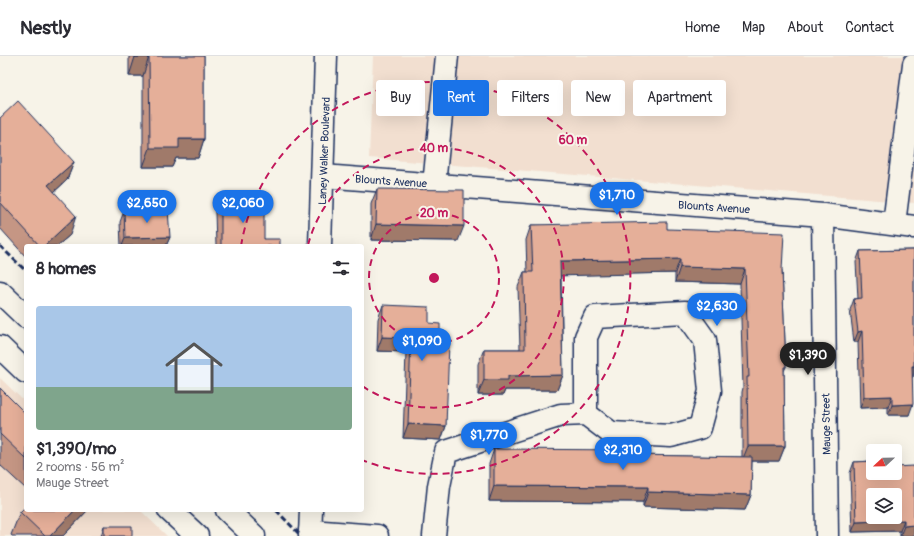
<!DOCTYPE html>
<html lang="en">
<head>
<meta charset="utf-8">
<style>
	body { margin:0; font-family:Pangolin,sans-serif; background:#f7f7f7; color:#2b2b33; height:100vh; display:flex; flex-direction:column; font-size:15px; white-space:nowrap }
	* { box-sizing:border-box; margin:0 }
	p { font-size:13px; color:#7c7c81 }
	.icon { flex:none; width:22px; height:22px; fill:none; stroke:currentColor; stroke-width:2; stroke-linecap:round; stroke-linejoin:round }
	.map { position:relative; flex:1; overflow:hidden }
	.sheet { position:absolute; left:24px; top:188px; width:340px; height:268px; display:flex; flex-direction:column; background:#fff; border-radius:4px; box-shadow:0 4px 16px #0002 }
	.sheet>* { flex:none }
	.top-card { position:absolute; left:376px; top:24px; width:380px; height:36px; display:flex; gap:8px }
	.needle { width:26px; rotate:248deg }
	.tools { position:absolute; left:866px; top:388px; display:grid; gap:8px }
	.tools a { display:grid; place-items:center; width:36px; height:36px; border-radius:4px; background:#fff; box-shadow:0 4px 16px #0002; font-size:20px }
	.price { position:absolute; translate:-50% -34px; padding:0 9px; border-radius:14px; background:#1a73e8; color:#fff; font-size:13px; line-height:26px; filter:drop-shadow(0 1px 2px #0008) }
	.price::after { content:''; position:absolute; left:50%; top:24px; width:12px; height:9px; margin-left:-6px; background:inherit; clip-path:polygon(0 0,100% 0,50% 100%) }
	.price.selected { background:#222; color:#fff }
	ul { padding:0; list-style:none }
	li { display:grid; align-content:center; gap:8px; height:212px; padding:0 12px }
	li+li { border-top:1px solid #e1e1e2 }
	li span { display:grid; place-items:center; height:124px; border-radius:4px; color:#555 }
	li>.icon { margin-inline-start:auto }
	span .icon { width:72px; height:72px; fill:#fffc; stroke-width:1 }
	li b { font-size:17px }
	h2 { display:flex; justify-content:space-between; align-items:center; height:48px; padding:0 12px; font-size:17px }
	.tag { padding:0 14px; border-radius:4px; background:#fff; box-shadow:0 4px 16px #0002; font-size:14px; line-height:36px }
	.tag.selected { background:#1a73e8; color:#fff }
	header { display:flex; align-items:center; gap:24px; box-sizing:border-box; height:56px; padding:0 20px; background:#fff; border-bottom:1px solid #e1e1e2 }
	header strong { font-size:19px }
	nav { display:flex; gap:22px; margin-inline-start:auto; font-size:14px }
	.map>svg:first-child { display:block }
</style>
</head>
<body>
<header>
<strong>Nestly</strong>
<nav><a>Home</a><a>Map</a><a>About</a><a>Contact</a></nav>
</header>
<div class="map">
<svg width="914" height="480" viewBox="0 0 914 480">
	<rect width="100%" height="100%" fill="#f7f3e8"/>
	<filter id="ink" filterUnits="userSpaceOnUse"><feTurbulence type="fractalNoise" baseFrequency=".025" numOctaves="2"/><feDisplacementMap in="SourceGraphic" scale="8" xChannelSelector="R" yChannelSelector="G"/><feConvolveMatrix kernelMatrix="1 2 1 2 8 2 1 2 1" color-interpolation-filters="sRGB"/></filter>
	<g filter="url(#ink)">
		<path fill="#f2dfd0" d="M373,0H914V147L369,102Z
			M0,322L26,347V454H140L167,480H0Z"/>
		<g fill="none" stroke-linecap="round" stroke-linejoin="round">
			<g stroke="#1b2f5e" stroke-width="25">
				<path id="minor" d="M323,120L823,159L914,171
					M434,129L447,0
					M823,159L827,480
					M894,168L914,8
					M310,475L377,480
					M434,480L439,430L446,396L561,359L586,358L611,377L671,380L700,372L710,335L705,284L685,256L595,261L586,281V358"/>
			</g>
			<g stroke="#1b2f5e" stroke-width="25">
				<path id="major" d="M320,190L326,0
					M0,236L26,261
					M0,291L26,316
					M169,454L197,480
					M227,454L254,480
					M310,480L311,454"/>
			</g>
			<use href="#minor" stroke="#f7f3e8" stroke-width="22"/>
			<use href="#major" stroke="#f7f3e8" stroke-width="22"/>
			<path stroke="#1b2f5e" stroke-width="3" stroke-dasharray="6 3" stroke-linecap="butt" d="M0,190L26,215
				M276,454L301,480"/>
		</g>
		<path fill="#c59684" stroke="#1b2f5e" d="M129,0H204V83L198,102H176L172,111H143V20H129Z
			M0,62L74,106L67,124L54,136L70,179L57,190H26V201L0,172Z
			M377,133L458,185L371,184V148Z
			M221,141L245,148L264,183L280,190H216L215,156Z
			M124,155L170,181L166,190H121L120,166Z
			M531,169L667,173L782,214L786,311L784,315L785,390L779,405H752L751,439L745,454L643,451V446L489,445V408L494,393L631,399L742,401V336L743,332L740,228L675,226V217L561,219L563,319L557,334H505L503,339H478V308L484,293H520L518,231L524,216H527L526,184Z
			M914,194V317L913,321H912L909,359H888V351L860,352L858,286H854L850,254L854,243H858L856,206L860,195Z
			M383,249L429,267L440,286L446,370L441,384L403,382L406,296L377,295L378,263Z
			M0,332L24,356L26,354V433L0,409Z
			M873,405L914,480H900V475L852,476L850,417L854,406Z
			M26,454H88L63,480H12L11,479L20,456Z
			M104,470L132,480H101Z"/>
		<path fill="#a07a6b" stroke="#1b2f5e" d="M135,1H149L143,20H129Z
			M179,83H204L198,102H176L172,111H143L150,92Z
			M74,106L67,124L41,148L48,129Z
			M76,160L70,179L57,190H44Z
			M376,168L464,170L458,185L371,184Z
			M170,181L166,190H122L125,182Z
			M680,203L675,217L555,220L560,205Z
			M680,211L745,213L740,228L675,226Z
			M862,275L858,286H854L858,276Z
			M382,281L411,282L406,296L377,295Z
			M912,310H914V317L913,321H908Z
			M563,319L557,334H505L503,339H478L484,324L508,320Z
			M892,340L888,351L860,352L864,341Z
			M913,348L909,359H888L892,349Z
			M408,368L446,370L441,384L403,382Z
			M748,390H785L779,405H742Z
			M494,430L648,431L643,446L489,445Z
			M648,436L751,439L745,454L643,451Z
			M75,454H88L63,480H50Z
			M904,464L900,475L852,476L856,466Z
			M914,469V480H900L904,470Z"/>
		<path fill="#e5af99" stroke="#1b2f5e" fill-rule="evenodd" d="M135,0H204V83H179V92H150L149,1H135Z
			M18,45L74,106L48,129L76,160L44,190H40L0,146V62Z
			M377,133L464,134V170L376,168Z
			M221,141H245V148H264V183H280V190H221Z
			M168,154L170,181L125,182L124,155Z
			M667,166V173L784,177L782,214L786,311H784L785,390H748L747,321H749L745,213L680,211V203L560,205L563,319L508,320V324H484V293H525L524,216H533L531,169Z
			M914,194V310H912L913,348L892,349V340L864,341L862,275L858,276L854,243L862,242L860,195Z
			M383,249L429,251V267L440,268V286L449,287L446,370L408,368L411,282L382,281Z
			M0,332L24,356L26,354V403L0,378Z
			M494,393L631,394V399L752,401L751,439L648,436V431L494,430Z
			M873,405V417H895V411L914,410V469L904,470V464L856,466L854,406ZM873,439H895V461H873Z
			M26,450V454H75L50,480H45L20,456Z
			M104,470H132V480H104Z"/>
	</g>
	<g fill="none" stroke="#c2185b" stroke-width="2" stroke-dasharray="7 5">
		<circle cx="434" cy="222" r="65"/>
		<path d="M308 189A130 130 0 1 1 362 330"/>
		<path d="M241 190A196 196 0 1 1 362 404"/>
	</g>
	<g text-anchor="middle" stroke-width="4" stroke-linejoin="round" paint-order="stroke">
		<g font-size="11" fill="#1b2f5e" stroke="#f7f3e8">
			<text transform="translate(324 95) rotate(-88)" y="4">Laney Walker Boulevard</text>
			<text transform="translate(391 125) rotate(4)" y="4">Blounts Avenue</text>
			<text transform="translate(714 151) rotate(4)" y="4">Blounts Avenue</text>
			<text transform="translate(826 368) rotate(-91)" y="4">Mauge Street</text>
		</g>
	</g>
	<circle cx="434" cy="222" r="6" fill="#c2185b" stroke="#f7f3e8" stroke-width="2"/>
	<g font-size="12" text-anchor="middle" font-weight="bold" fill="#c2185b" stroke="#f7f3e8" stroke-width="4" stroke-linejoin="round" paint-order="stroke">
		<text x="573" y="88">60 m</text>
		<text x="434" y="96">40 m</text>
		<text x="434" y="161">20 m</text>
	</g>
</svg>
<div class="tools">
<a><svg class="needle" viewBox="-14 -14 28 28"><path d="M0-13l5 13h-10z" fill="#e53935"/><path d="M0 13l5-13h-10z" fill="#7c7c81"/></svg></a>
<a><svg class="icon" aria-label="layers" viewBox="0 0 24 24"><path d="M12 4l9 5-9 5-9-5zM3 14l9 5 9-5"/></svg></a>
</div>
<b class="price" style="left:617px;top:160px">$1,710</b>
<b class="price" style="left:147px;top:168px">$2,650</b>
<b class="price" style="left:243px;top:168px">$2,060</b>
<b class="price" style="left:717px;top:271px">$2,630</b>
<b class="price" style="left:422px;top:306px">$1,090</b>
<b class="price selected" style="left:808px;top:320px">$1,390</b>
<b class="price" style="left:489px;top:400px">$1,770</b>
<b class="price" style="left:623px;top:415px">$2,310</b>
<div class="top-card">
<a class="tag">Buy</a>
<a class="tag selected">Rent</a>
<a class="tag">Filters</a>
<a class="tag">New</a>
<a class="tag">Apartment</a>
</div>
<section class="sheet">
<h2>8 homes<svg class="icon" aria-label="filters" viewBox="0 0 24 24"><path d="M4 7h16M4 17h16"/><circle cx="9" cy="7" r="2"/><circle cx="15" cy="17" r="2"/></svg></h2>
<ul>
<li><span style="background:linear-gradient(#a9c7e8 65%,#7fa58c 0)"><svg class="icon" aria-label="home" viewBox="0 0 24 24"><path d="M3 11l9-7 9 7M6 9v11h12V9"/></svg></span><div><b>$1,390/mo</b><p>2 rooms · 56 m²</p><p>Mauge Street</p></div></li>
</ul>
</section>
</div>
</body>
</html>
